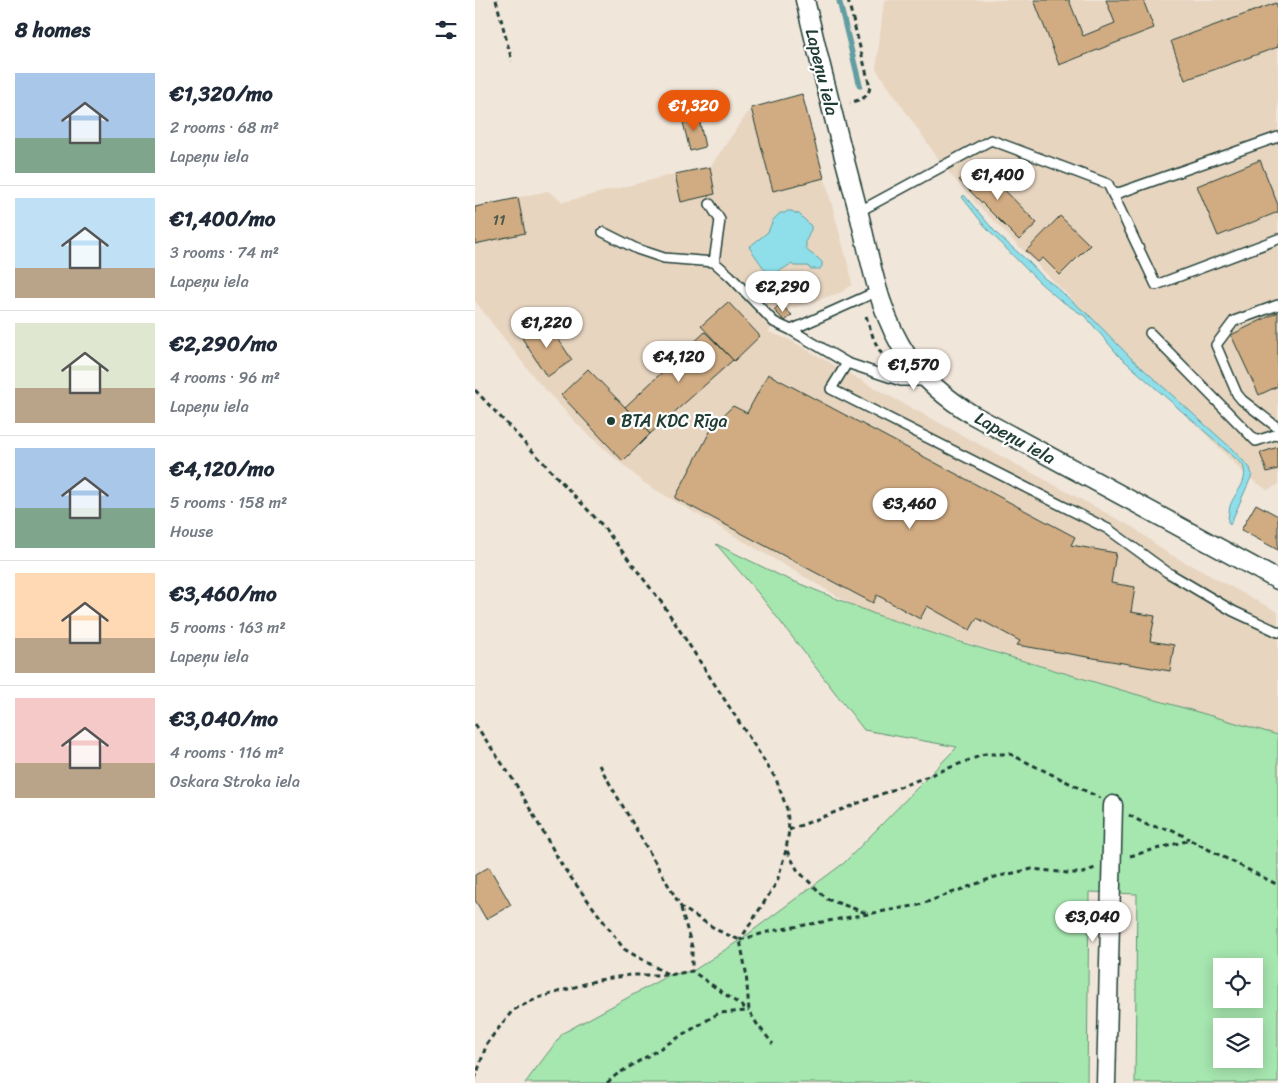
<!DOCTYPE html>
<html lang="en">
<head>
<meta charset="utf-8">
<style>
	body { margin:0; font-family:Sriracha,sans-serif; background:#f2f2f3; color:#1f2937; height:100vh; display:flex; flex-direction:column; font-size:19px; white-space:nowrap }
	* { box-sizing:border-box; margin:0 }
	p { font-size:16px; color:#747a83 }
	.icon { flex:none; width:28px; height:28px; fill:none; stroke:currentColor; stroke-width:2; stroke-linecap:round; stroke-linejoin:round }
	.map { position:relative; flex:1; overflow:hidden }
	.side { display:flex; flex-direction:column; background:#fff; width:475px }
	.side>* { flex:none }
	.fabs { position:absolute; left:738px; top:958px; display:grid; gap:10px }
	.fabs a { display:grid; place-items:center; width:50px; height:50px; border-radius:0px; background:#fff; box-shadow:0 2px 12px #0003; font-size:25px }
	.price { position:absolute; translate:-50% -42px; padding:0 11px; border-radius:18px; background:#fff; color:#222; font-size:16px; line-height:32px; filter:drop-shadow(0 1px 2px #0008) }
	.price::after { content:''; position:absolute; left:50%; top:30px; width:15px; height:11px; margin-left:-8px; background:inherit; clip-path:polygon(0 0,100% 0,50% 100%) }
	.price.active { background:#ea580c; color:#fff }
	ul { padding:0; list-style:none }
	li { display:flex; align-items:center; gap:15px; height:125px; padding:0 15px }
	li+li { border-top:1px solid #e0e1e3 }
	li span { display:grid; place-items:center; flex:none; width:140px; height:100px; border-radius:0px; color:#555 }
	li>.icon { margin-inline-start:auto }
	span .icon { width:60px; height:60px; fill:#fffc; stroke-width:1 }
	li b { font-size:21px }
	h2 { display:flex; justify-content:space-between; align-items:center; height:60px; padding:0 15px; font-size:21px }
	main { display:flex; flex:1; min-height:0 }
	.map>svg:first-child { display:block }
</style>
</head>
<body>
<main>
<section class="side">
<h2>8 homes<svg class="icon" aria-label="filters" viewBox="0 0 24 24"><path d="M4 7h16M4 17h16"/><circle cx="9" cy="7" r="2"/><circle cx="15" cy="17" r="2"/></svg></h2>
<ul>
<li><span style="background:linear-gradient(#a9c7e8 65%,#7fa58c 0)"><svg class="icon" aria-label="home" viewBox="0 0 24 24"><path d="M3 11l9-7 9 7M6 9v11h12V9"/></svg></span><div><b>€1,320/mo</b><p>2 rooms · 68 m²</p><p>Lapeņu iela</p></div></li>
<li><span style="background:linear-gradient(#bfe0f5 70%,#b9a48a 0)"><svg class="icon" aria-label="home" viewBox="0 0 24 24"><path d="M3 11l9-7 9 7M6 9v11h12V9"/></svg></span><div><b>€1,400/mo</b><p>3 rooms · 74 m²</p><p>Lapeņu iela</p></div></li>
<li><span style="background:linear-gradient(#dfe7d0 65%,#b9a48a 0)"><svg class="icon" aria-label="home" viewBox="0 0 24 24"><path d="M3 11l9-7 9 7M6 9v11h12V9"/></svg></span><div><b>€2,290/mo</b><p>4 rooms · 96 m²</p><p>Lapeņu iela</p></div></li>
<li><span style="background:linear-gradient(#a9c7e8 60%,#7fa58c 0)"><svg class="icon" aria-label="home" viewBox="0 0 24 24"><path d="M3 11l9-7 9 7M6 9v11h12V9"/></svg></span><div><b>€4,120/mo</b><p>5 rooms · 158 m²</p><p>House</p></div></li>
<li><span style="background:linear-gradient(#ffd9b3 65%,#b9a48a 0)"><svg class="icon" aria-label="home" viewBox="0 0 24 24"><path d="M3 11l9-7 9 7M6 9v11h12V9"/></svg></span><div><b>€3,460/mo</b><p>5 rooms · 163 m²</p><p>Lapeņu iela</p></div></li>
<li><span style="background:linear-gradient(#f6c9c9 65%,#b9a48a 0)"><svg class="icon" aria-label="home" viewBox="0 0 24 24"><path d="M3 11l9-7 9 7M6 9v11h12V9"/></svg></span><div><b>€3,040/mo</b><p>4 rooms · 116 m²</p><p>Oskara Stroka iela</p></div></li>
</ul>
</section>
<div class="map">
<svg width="803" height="1083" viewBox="0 0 803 1083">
	<rect width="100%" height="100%" fill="#f1e6da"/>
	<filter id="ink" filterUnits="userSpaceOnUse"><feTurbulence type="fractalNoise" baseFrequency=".02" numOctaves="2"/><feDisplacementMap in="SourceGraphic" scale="10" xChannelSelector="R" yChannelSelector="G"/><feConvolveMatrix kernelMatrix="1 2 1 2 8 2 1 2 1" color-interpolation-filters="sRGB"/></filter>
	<g filter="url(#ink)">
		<path fill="#e7d5c0" d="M411,0H803V485L792,490L772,476L497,199L469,167L401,69L409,1Z
			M327,94L375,272L377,285L367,292L312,310L317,315L310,321L306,317L299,322L294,332L315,340L396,386L659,528L691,552L803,612V735L653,692L388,611L169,483L109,431L62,381L0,301V207L73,191L88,202L200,174L235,167L276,108Z"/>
		<path fill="#a6e6af" stroke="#629272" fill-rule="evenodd" d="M241,544L308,577L402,615L485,642L653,692L803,735V1083H660L662,894L614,892L612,1083H50L88,1033L194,975L218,971L265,940L369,863L482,747L389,730L284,594ZM746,966H779V999H746ZM746,1026H779V1059H746Z"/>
		<path fill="#8fdfea" stroke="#629ea1" d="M489,195L522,234L555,263L569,278L583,288L592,297L616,317L656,358L756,448L775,468L777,475L755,525L753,522C753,517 754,511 755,506C760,491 774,484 768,465L644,356L611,317L585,300L564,282L512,229L487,197Z
			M312,211H317L320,213L324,214L336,226V230L334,233L333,237L331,240V249C336,255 342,256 347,262V266L345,269H335L333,266H319L316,264L295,277L274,247L293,232L298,220L305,213H310Z"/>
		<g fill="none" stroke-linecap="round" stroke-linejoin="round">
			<path stroke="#629ea1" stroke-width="5.5" d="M364,0L385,86"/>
		</g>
		<path fill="#d1ac83" stroke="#1f3d34" d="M559,0H594L608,36L640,23L631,0H668L679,28L584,65Z
			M801,3L803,9V47L710,80L696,41Z
			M327,94L349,178L298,191L276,108Z
			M223,114L230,147L215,151L207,118Z
			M785,160L803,205V212L743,236L722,186Z
			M502,162L562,223L544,240L484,180Z
			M235,167L240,194L206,202L200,174Z
			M43,198L50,233L0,244V207Z
			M585,216L615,245L585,275L568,258L563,262L551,251Z
			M253,302L285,336L259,361L226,326Z
			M305,304L317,315L310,321L299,310Z
			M803,312V386L784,395L756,335Z
			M72,322L97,360L72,377L47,338Z
			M230,332L258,360L175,434L150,407Z
			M113,369L150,407L175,434L148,461L86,395Z
			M293,374L600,537L596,545L641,553L636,583L660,587L656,612L680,616L675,641L699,645L695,671L542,645L545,641L502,618L495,630L452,606L445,619L402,595L398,603L200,498L239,424L258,406L272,413Z
			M803,447V469L792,472L785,453Z
			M781,504L803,516V550L766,530Z
			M14,867L36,905L11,919L0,900V875Z"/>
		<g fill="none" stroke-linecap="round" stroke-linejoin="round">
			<g stroke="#1f3d34" stroke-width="12">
				<path id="service" d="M638,195L803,137
					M235,204L245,220L239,262
					M383,212L516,140L633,184L681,285L803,239
					M128,232L162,249L189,258L239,262L255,276L299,322L316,330L372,363L426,381H452
					M803,305L759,321L741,345L762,394L767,400L803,428
					M316,330L403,291
					M675,333L781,441L803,434
					M372,363L356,389L633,529L692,572L758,611L803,632"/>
			</g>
			<g stroke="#1f3d34" stroke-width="21">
				<path id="minor" d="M330,0C347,72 365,143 384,214C396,262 404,315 433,357C451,382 472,399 498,415L803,580
					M631,1083L638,805"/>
			</g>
			<path stroke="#1f3d34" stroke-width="3" stroke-dasharray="5 4" stroke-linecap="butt" d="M21,0L37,61
				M373,0L395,87C393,99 385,99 375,103
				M391,316L399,340L411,362
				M0,390L127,525L187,603L301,779L312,809L314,830L311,850L302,882L265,940
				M0,724L39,781L88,867L149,949L194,975L217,971L274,1011
				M124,765L206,907L244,931L265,940L271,972L274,1011L282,1024L298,1044
				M654,815L672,825L698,830L714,839
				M314,830L510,754H535L625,798
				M312,851L323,871L352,899L394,914
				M655,856L715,840L803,885
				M206,908L217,947V971
				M265,940L296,931L444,905L520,877L557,869L593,873H608L620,868
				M0,1079L12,1043L38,1010L63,998L123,980L156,975H191
				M132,1083L141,1075L244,1013L273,1011"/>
			<use href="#service" stroke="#fff" stroke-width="9"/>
			<use href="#minor" stroke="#fff" stroke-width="18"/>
		</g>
	</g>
	<circle fill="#1f3d34" stroke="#fff" stroke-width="2" cx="136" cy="421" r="5"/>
	<g text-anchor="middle" stroke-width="4.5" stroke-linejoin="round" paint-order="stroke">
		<g font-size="15" fill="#4c5948">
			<text x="24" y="225">11</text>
		</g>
		<g font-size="18" fill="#1f3d34" stroke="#fff">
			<text transform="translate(347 72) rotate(76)" y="6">Lapeņu iela</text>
			<text transform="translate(540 438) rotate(29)" y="6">Lapeņu iela</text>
		</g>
		<g font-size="18" fill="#1f3d34" stroke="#fff" text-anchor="start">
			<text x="146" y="427">BTA KDC Rīga</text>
		</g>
	</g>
</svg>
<div class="fabs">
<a><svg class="icon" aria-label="locate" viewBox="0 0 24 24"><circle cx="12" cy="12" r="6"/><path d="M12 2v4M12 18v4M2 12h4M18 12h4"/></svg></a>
<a><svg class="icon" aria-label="layers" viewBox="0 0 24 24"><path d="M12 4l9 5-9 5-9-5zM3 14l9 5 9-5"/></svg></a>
</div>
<b class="price active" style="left:219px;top:132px">€1,320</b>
<b class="price" style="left:523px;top:201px">€1,400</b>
<b class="price" style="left:308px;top:313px">€2,290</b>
<b class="price" style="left:72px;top:349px">€1,220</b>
<b class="price" style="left:204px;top:383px">€4,120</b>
<b class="price" style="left:439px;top:391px">€1,570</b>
<b class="price" style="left:435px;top:530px">€3,460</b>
<b class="price" style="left:618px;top:943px">€3,040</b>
</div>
</main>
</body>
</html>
